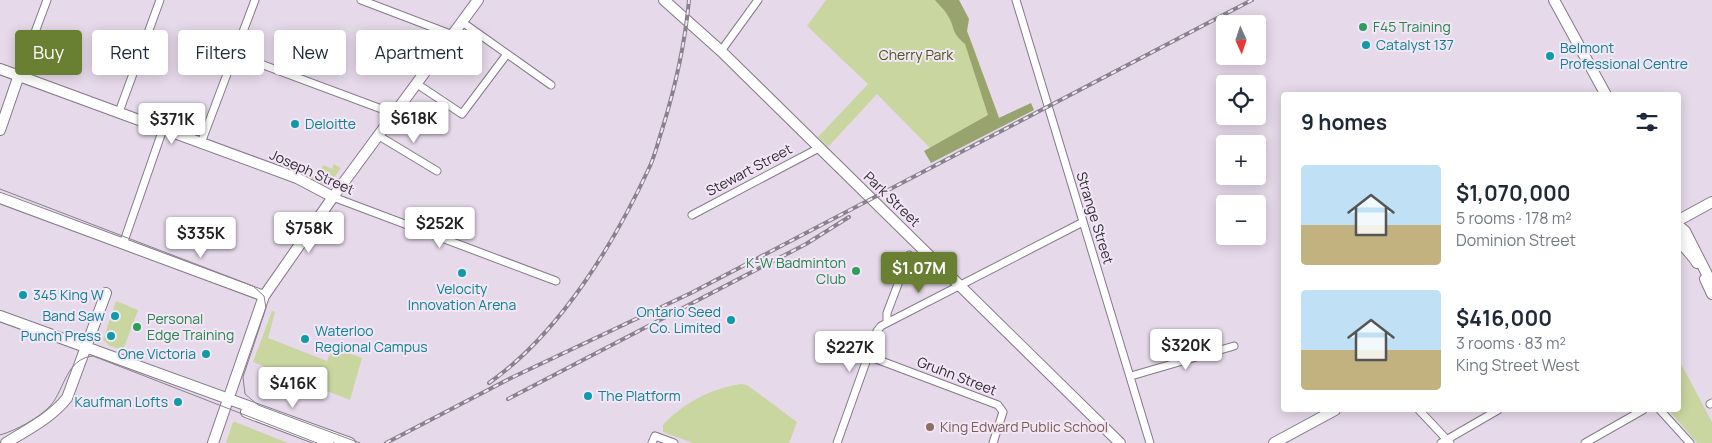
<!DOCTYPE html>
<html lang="en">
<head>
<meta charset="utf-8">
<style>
	body { margin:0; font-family:Manrope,sans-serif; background:#f2f2f3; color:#1f2937; height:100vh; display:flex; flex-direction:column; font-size:19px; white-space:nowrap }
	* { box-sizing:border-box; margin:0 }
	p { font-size:16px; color:#747a83 }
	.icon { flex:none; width:28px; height:28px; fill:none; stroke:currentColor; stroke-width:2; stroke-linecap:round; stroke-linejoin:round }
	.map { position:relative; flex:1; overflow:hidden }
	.panel { position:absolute; left:1281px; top:92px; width:400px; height:320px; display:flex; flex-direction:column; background:#fff; border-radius:5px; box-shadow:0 2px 12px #0003 }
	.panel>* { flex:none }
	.banner { position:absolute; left:15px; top:30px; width:475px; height:45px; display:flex; gap:10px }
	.needle { width:32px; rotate:177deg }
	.tools { position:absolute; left:1216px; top:15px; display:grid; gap:10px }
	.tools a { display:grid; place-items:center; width:50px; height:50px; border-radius:5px; background:#fff; box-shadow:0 2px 12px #0003; font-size:25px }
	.price { position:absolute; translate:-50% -42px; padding:0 11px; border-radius:5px; background:#fff; color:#222; font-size:16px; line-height:32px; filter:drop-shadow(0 1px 2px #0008) }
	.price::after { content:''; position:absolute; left:50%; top:30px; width:15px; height:11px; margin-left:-8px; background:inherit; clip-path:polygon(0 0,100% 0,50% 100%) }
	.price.selected { background:#698032; color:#fff }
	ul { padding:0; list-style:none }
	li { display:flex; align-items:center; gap:15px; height:125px; padding:0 20px }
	li span { display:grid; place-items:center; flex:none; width:140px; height:100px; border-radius:5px; color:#555 }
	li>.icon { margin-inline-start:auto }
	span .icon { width:60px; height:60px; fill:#fffc; stroke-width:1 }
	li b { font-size:21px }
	h2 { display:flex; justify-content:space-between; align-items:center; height:60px; padding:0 20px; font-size:21px }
	.pill { padding:0 18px; border-radius:5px; background:#fff; box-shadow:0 2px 12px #0003; font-size:18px; line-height:45px }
	.pill.selected { background:#698032; color:#fff }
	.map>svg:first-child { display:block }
</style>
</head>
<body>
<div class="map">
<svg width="1712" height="443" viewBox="0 0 1712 443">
	<rect width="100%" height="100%" fill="#e6d9ea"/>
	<path fill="#cad6a0" d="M826,0H947L970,38L999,117L933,151L877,94L828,147L818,137L868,84L807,26Z
		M334,164L341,168L330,183L321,184L303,177L305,172L318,177L323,165L332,169Z
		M116,301L138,310L123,350L110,346L103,340Z
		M272,311L275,312L268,338L327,361L333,347L362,358L350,400L253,362Z
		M1679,360L1712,422V443H1697L1669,410H1679Z
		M741,384L747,385L797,422L789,443H693L663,432V425C683,403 712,388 741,384Z
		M233,422H235L288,443H226Z"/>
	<path fill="#98a36e" d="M935,0H959L969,19L967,31L999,118L1031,103L1034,110L931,163L924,151L988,115L965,44C950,31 956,29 948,16C945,10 939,5 935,0Z"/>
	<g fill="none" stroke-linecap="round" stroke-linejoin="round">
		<g stroke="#857989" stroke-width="9">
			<path id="street" d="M361,0L453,35
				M1016,0L1150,443
				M462,22L551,85
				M721,51L758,0
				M234,54L395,114
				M19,75L47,0
				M417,84L462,114L507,54
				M119,112L160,0
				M379,136L437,171
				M201,143L255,0
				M333,197L556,281
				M692,215L819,148
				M123,244L163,129
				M887,321V313L909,255
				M868,356L998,405L1003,412L993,443
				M1131,376L1234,346
				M1710,404L1712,403
				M1419,410L1450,443
				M1660,410L1690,443
				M652,443L655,436L674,443
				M837,443L877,331L881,326L1083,222
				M1441,443L1498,410
				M1585,443L1643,410"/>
		</g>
		<g stroke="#857989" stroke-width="12">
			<path id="secondary" d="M664,0L721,51L1120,443
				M1554,0L1606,95
				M0,69L297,178L333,197
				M0,130L19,75
				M0,198L264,296
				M1679,220L1712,202
				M1679,226L1685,231L1712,284
				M1679,239C1684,249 1692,254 1697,263
				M1705,279L1712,294
				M0,316L350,443
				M246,412L328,443
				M6,443C28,429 50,419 67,398L106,293
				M213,443L264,296L333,197L478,0
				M1274,443L1335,410"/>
		</g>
		<use href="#street" stroke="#fff" stroke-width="7"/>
		<use href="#secondary" stroke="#fff" stroke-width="10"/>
		<path stroke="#89818c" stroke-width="1" d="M0,189L253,286L264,296L266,308L243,377L245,394L258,405L360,443
			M0,435C17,430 39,418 51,405C65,388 66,359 93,356L317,443"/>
		<g stroke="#89818c" stroke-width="4">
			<path id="rail" d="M489,383C560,333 614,244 650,166C655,155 658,142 662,130C675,88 685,44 689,0
				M508,399L806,244L849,217
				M386,443L513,377L691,293L1252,0"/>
		</g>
		<use href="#rail" stroke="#f3e6f7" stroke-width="2" stroke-dasharray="5.5" stroke-linecap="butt"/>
	</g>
	<g fill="#2e9e5b" stroke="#f3e6f7" stroke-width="2">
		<circle cx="1363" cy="27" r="5"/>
		<circle cx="856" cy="271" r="5"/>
		<circle cx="137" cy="327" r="5"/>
	</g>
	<g fill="#0f9aa8" stroke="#f3e6f7" stroke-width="2">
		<circle cx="1366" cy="45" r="5"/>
		<circle cx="1550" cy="56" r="5"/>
		<circle cx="295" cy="124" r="5"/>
		<circle cx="462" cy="273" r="5"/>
		<circle cx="23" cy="295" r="5"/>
		<circle cx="115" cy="316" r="5"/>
		<circle cx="731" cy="320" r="5"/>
		<circle cx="111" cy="336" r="5"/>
		<circle cx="305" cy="339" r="5"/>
		<circle cx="206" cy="354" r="5"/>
		<circle cx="588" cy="396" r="5"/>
		<circle cx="178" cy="402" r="5"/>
	</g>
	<circle fill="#8d6e63" stroke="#f3e6f7" stroke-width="2" cx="930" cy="427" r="5"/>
	<g text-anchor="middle" stroke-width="4" stroke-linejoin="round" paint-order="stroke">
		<g font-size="14" fill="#27864d" stroke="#f3e6f7" text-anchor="start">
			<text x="1373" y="32">F45 Training</text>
			<text x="846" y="268" text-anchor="end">K-W Badminton<tspan x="846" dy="16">Club</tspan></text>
			<text x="147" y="324">Personal<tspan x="147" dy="16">Edge Training</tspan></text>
		</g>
		<g font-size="14" fill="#0d838f" stroke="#f3e6f7" text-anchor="start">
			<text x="1376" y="50">Catalyst 137</text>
			<text x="1560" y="53">Belmont<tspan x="1560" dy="16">Professional Centre</tspan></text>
			<text x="305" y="129">Deloitte</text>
			<text x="462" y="294" text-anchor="middle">Velocity<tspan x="462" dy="16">Innovation Arena</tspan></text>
			<text x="33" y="300">345 King W</text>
			<text x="721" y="317" text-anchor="end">Ontario Seed<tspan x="721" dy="16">Co. Limited</tspan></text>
			<text x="105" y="321" text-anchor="end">Band Saw</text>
			<text x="315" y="336">Waterloo<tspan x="315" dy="16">Regional Campus</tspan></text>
			<text x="101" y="341" text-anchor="end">Punch Press</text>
			<text x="196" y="359" text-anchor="end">One Victoria</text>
			<text x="598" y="401">The Platform</text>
			<text x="168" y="407" text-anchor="end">Kaufman Lofts</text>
		</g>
		<g font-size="14" fill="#4b5519" stroke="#f3e6f7">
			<text x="916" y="60">Cherry Park</text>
		</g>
		<g font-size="14" fill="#2e2a30" stroke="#f3e6f7">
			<text transform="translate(749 170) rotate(-28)" y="5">Stewart Street</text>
			<text transform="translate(312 172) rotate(24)" y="5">Joseph Street</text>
			<text transform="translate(892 199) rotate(44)" y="5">Park Street</text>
			<text transform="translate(1095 218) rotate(73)" y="5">Strange Street</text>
			<text transform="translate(957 376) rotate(21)" y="5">Gruhn Street</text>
		</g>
		<g font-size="14" fill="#785e54" stroke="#f3e6f7" text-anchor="start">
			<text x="940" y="432">King Edward Public School</text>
		</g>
	</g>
</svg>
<div class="tools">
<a><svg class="needle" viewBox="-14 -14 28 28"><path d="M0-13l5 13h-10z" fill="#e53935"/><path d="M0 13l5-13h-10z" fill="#747a83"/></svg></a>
<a><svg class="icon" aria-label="locate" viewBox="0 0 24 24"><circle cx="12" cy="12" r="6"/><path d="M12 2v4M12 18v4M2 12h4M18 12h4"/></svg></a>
<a>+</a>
<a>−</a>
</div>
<b class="price" style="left:414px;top:144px">$618K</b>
<b class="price" style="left:172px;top:145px">$371K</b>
<b class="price" style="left:440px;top:249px">$252K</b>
<b class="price" style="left:309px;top:254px">$758K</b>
<b class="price" style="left:201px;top:259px">$335K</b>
<b class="price selected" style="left:919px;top:294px">$1.07M</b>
<b class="price" style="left:1186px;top:371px">$320K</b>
<b class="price" style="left:850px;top:373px">$227K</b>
<b class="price" style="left:293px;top:409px">$416K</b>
<div class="banner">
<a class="pill selected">Buy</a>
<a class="pill">Rent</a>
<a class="pill">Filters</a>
<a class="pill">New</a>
<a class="pill">Apartment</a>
</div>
<section class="panel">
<h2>9 homes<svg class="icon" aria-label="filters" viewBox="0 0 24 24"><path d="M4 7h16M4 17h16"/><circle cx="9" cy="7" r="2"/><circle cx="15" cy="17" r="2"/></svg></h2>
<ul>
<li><span style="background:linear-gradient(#bfe0f5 60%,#c2b280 0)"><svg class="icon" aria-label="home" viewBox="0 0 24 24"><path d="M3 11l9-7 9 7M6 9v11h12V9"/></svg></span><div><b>$1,070,000</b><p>5 rooms · 178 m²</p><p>Dominion Street</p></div></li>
<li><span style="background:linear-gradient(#bfe0f5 60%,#c2b280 0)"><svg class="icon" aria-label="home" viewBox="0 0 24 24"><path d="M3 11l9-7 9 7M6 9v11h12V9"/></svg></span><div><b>$416,000</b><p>3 rooms · 83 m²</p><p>King Street West</p></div></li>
</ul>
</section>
</div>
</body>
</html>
